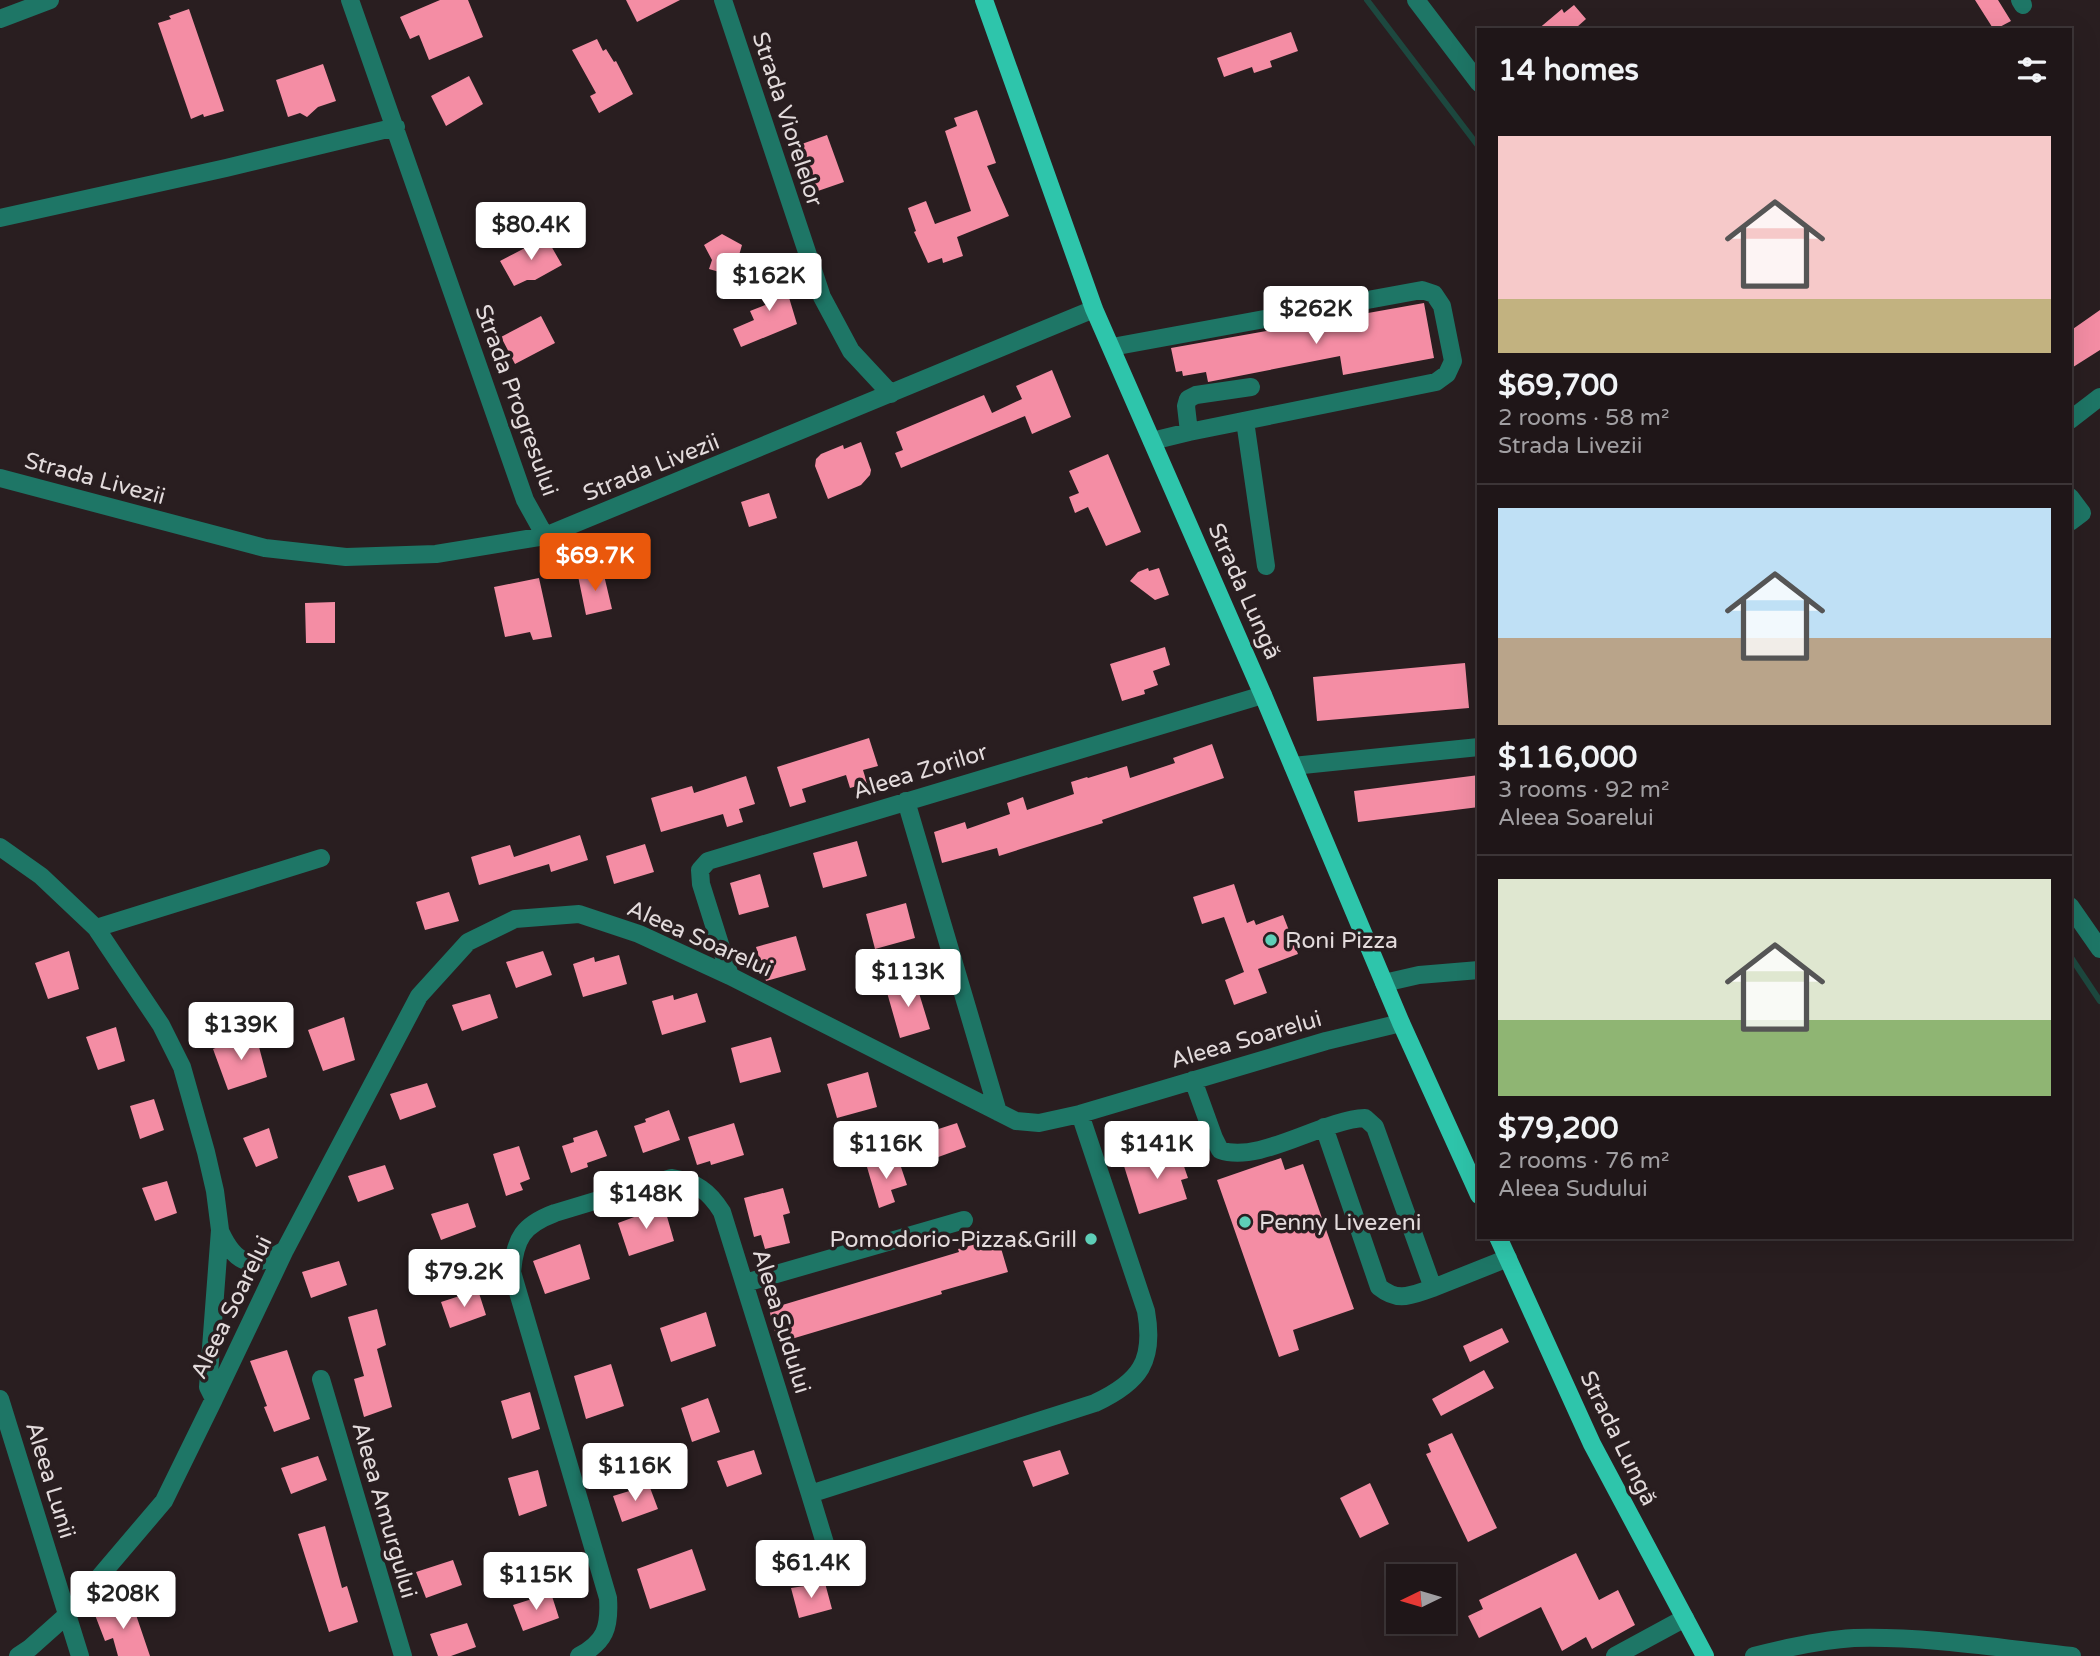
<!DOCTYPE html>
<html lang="en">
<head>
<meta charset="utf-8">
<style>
	body { margin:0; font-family:"Varela Round",sans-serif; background:#2c2325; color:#f1f3f6; height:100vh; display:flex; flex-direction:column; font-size:26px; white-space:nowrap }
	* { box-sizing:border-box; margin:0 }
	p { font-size:23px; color:#a19fa2 }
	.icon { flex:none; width:38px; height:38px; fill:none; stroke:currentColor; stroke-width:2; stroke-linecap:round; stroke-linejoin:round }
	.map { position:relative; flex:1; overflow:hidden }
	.panel { position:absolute; left:1477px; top:28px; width:595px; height:1211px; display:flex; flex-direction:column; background:#1f1618; border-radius:0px; box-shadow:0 7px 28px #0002,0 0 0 2px #3c3537 }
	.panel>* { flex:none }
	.needle { width:46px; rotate:265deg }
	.buttons { position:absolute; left:1386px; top:1564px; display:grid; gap:14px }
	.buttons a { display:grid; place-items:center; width:70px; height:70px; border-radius:0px; background:#1f1618; box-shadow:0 7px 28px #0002,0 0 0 2px #3c3537; font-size:35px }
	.price { position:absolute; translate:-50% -60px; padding:0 16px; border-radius:7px; background:#fff; color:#222; font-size:23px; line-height:46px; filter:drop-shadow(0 2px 4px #0008) }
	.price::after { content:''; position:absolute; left:50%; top:42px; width:21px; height:16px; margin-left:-10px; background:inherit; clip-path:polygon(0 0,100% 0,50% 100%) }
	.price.current { background:#ea580c; color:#fff }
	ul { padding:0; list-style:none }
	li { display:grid; align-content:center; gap:14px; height:371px; padding:0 21px }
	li+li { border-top:2px solid #3c3537 }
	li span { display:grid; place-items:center; height:217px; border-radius:0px; color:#555 }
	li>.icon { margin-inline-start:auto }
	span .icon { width:126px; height:126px; fill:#fffc; stroke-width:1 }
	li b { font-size:30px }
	h2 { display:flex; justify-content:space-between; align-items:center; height:84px; padding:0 21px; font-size:30px }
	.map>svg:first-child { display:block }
</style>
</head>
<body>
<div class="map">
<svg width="2100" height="1656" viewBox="0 0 2100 1656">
	<rect width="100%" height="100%" fill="#291e20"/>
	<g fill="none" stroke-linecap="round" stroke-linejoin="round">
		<path stroke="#1d483f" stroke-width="6" d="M1367,0L1479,147
			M2070,956L2100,1001"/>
	</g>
	<path fill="#f48da4" d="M440,0H468L483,37L429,60L419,35L410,39L400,17Z
		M626,0H680L637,22Z
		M1975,0H1998L2011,21L1994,30Z
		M1574,5L1586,19L1577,27L1579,30H1537L1562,9L1564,13Z
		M189,9L224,111L204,117L203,114L191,119L158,23L171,19L169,16Z
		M1291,32L1298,51L1270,61L1272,67L1254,73L1252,67L1224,77L1217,58Z
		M597,39L603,51L606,49L614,62L616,61L633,94L599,113L590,96L596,93L572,50Z
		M323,64L336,101L318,107L307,117L300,113L288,117L276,80Z
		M469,76L483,104L446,126L431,96Z
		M977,110L996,163L987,166L1009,216L957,237L963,256L943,263L942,258L928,263L914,232L916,231L908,208L926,201L935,224L971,211L945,131L957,126L954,118Z
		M827,135L844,182L815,192L799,145Z
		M722,234L742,245L733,276L709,269L712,260L704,245Z
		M546,237L562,265L535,280H527L514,286L500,261Z
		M781,271L797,324L741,347L733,329L754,320L750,311L770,303L760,282Z
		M1424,303L1434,358L1343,375L1340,356L1208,382L1206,372L1183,376L1182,371L1176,372L1171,348Z
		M2100,310V350L2070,369V331Z
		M541,316L555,343L515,364L501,337Z
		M1052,370L1071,417L1032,434L1025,416L901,468L895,453L903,450L896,432L984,395L992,413L1022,399L1016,386Z
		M861,442L871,470L870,475L861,485L828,499L815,466L816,459L821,454L843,445L844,449Z
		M1108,454L1141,532L1106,546L1088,507L1075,513L1069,497L1079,493L1069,471Z
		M769,493L777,518L749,527L741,502Z
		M1148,568L1149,571L1159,568L1169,595L1155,600L1130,581L1138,572Z
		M603,571L612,609L586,615L578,576Z
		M539,578L552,637L533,640L530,632L505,637L494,587Z
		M335,602V643H306L305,603Z
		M1165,647L1170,665L1153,671L1158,685L1144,690L1145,694L1122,701L1110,664Z
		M1465,663L1469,708L1317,721L1313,677Z
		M869,738L878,766L863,770L867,783L850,788L846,775L802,789L806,802L790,807L777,767Z
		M1212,744L1224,778L1102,820L1103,823L999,856L997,848L942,863L934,832L965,822L967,829L1010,814L1007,803L1023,797L1027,810L1074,794L1071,782L1087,777L1088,778L1127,766L1130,778L1175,763L1173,758Z
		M1479,775V807L1358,822L1354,791Z
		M746,776L755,804L739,809L743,822L727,827L723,814L661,832L651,798L692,786L694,793Z
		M580,835L588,860L551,872L549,864L479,885L471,857L510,845L514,857Z
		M857,841L867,876L823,888L813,853Z
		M645,844L654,872L614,884L606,856Z
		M760,874L769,907L739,915L730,883Z
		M1234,884L1247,923L1254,920L1256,925L1283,915L1298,954L1258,969L1267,993L1234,1005L1225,980L1244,972L1224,917L1202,924L1193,897Z
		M449,892L459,921L425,930L416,902Z
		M906,903L915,938L875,949L866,914Z
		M796,936L806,970L766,981L756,947Z
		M69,951L79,989L48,999L35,963Z
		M543,951L552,975L516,988L506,962Z
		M619,955L627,984L583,997L573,964L594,957L595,962Z
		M915,980L930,1029L900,1038L886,989Z
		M697,993L706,1022L662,1035L652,1001L673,995L674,1000Z
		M490,994L498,1018L462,1031L452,1005Z
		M344,1017L355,1060L323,1071L308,1030Z
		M116,1027L125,1061L98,1070L86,1037Z
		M255,1032L267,1077L228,1090L213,1049Z
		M771,1037L781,1072L740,1083L731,1048Z
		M868,1072L877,1107L837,1118L827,1084Z
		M427,1083L436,1107L400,1120L390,1094Z
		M154,1099L164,1130L140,1139L130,1106Z
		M669,1110L680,1140L643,1153L634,1126L646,1122L645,1119Z
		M734,1123L744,1155L711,1165L710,1161L697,1165L688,1137Z
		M957,1123L966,1147L930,1160L920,1135Z
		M269,1128L278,1158L256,1167L243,1138Z
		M597,1130L607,1156L587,1163L588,1167L571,1173L562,1146L574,1142L573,1138Z
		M519,1146L530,1179L520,1183L523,1190L506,1196L493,1154Z
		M1178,1149L1188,1178L1181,1180L1187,1199L1139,1214L1124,1166Z
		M898,1158L907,1185L891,1190L895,1202L879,1208L867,1167Z
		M1281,1158L1285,1170L1303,1164L1354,1309L1293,1330L1299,1350L1279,1357L1217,1180Z
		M385,1165L394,1189L358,1202L348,1176Z
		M167,1181L177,1213L155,1221L142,1188Z
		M783,1188L790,1213L783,1215L790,1243L765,1249L761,1235L754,1237L744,1198Z
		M468,1203L476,1227L441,1240L431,1214Z
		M664,1206L674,1241L629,1256L618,1223Z
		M998,1238L1008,1272L941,1291L942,1294L778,1343L769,1309L959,1252L958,1249Z
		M580,1244L590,1279L545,1294L533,1261Z
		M339,1261L347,1285L311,1298L302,1272Z
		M478,1290L486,1315L450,1328L441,1302Z
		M377,1309L386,1345L377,1349L392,1407L364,1417L354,1379L364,1376L348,1317Z
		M706,1312L716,1346L671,1362L660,1328Z
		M1502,1328L1509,1342L1470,1362L1463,1346Z
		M287,1350L310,1419L274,1432L264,1407L267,1406L250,1361Z
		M611,1364L624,1406L586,1419L574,1376Z
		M1484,1370L1494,1388L1441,1416L1432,1399Z
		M530,1392L540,1429L512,1439L501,1401Z
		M708,1398L720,1432L692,1442L681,1408Z
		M1452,1433L1497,1528L1468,1542L1426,1454L1431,1452L1428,1444Z
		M754,1450L762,1474L727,1487L717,1461Z
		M1060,1450L1069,1474L1033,1487L1023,1461Z
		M318,1456L327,1480L291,1494L281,1468Z
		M538,1470L547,1506L519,1516L508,1478Z
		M1370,1483L1389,1524L1360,1538L1340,1498Z
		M649,1485L658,1509L622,1522L613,1496Z
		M325,1526L342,1588L347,1586L358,1622L329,1632L298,1534Z
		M692,1549L706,1590L650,1609L637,1569Z
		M1576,1553L1599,1600L1618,1590L1635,1625L1592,1649L1586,1637L1562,1651L1541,1607L1479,1638L1468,1616L1483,1609L1479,1600Z
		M453,1560L462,1585L426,1598L416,1572Z
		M825,1583L832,1609L799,1618L791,1588Z
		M551,1593L559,1618L523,1631L513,1605Z
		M132,1603L150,1656H118L113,1638L105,1641L95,1615Z
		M467,1623L476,1647L451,1656H438L430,1634Z"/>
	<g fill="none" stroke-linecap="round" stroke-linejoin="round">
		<path stroke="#1e7666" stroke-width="18" d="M350,0L525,500L545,536
			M723,0L822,297L851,351L891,394
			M1416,0L1479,83
			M2020,0L2023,5
			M0,19L50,0
			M0,218L226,168L396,127
			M1112,347L1422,290L1434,294L1442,306L1453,361L1447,374L1436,382L1189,432
			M2070,420L2100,397
			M1245,421L1266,566
			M1152,441L1189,432L1186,406L1188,399L1196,395L1251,387
			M0,478L265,548L346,557L436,554L545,536L1094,309
			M2070,497L2082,513L2070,522
			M1293,766L1479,747
			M906,801L998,1112
			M0,847L41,876L96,928L161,1025L182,1067L206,1152L215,1191L220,1230L208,1387L214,1399L164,1501L67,1615L30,1648L18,1656
			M2070,906L2100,949
			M96,928L321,858
			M730,976L701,884L700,870L708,861L1263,695
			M1384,983L1419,975L1479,970
			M1193,1080L1214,1138L1220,1150C1260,1164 1321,1120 1365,1118L1375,1127L1433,1288C1411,1295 1399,1303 1379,1287L1324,1127
			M221,1233C236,1265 253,1270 283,1251
			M745,1283L964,1220
			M1433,1288L1508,1258
			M321,1379L403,1656
			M0,1399L80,1656
			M214,1399L285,1250L419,996L468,942L515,919L579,914L639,934L730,976L1016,1121L1039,1123L1080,1114L1326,1041L1401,1023
			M810,1494L828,1553
			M579,1656C605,1642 610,1628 608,1598L512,1272C515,1238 523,1225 555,1213L671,1178C696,1182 709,1191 722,1212L810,1494L1095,1403C1140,1382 1155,1361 1146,1311L1080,1114
			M1615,1656L1685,1618
			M1754,1656C1785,1648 1821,1640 1854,1638C1927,1636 1999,1648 2072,1656"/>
		<path stroke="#2ec5ab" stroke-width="18" d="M984,0L1094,309L1263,695L1401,1023L1479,1195
			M1498,1237L1592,1444L1705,1656"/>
	</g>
	<g fill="#5eceb7" stroke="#291e20" stroke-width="2.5">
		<circle cx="1271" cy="940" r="7"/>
		<circle cx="1245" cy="1222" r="7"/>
		<circle cx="1091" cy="1239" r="7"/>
	</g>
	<g text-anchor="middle" stroke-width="7" stroke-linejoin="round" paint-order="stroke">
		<g font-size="23" fill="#e3dbdc" stroke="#291e20">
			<text transform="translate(788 119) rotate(72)" y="8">Strada Viorelelor</text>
			<text transform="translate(517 400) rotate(70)" y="8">Strada Progresului</text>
			<text transform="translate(651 467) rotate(-22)" y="8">Strada Livezii</text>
			<text transform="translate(95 478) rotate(15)" y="8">Strada Livezii</text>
			<text transform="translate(1245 591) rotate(66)" y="8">Strada Lungă</text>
			<text transform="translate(920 771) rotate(-17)" y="8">Aleea Zorilor</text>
			<text transform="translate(700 938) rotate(24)" y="8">Aleea Soarelui</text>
			<text transform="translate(1246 1039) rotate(-16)" y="8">Aleea Soarelui</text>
			<text transform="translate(231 1307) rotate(-64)" y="8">Aleea Soarelui</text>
			<text transform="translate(782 1321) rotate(73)" y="8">Aleea Sudului</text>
			<text transform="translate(1619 1438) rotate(64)" y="8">Strada Lungă</text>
			<text transform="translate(51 1480) rotate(73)" y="8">Aleea Lunii</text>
			<text transform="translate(385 1510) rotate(74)" y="8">Aleea Amurgului</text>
		</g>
		<g font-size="23" fill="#e3dbdc" stroke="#291e20" text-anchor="start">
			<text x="1285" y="948">Roni Pizza</text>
			<text x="1259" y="1230">Penny Livezeni</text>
			<text x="1077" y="1247" text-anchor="end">Pomodorio-Pizza&amp;Grill</text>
		</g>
	</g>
</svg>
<div class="buttons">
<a><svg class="needle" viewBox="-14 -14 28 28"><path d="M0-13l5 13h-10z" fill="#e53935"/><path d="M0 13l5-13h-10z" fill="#a19fa2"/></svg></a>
</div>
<b class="price" style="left:531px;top:262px">$80.4K</b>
<b class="price" style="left:769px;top:313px">$162K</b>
<b class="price" style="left:1316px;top:346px">$262K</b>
<b class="price current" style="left:595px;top:593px">$69.7K</b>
<b class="price" style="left:908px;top:1009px">$113K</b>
<b class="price" style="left:241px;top:1062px">$139K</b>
<b class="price" style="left:886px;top:1181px">$116K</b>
<b class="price" style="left:1157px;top:1181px">$141K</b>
<b class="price" style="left:646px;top:1231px">$148K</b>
<b class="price" style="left:464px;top:1309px">$79.2K</b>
<b class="price" style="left:635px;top:1503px">$116K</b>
<b class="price" style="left:811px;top:1600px">$61.4K</b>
<b class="price" style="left:536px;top:1612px">$115K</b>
<b class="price" style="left:123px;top:1631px">$208K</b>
<section class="panel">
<h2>14 homes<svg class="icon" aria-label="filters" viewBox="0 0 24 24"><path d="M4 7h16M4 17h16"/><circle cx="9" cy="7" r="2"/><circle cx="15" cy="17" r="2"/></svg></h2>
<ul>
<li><span style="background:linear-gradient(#f6c9c9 75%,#c2b280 0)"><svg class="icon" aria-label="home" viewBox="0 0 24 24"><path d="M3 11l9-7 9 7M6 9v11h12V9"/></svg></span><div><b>$69,700</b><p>2 rooms · 58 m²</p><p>Strada Livezii</p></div></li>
<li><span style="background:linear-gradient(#bfe0f5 60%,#b9a48a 0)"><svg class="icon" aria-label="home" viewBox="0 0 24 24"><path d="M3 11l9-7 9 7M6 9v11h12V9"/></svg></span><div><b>$116,000</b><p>3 rooms · 92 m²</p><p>Aleea Soarelui</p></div></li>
<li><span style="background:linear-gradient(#dfe7d0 65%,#8fb573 0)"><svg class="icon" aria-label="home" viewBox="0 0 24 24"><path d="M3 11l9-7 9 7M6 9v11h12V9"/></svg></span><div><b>$79,200</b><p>2 rooms · 76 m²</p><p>Aleea Sudului</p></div></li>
</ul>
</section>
</div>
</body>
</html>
